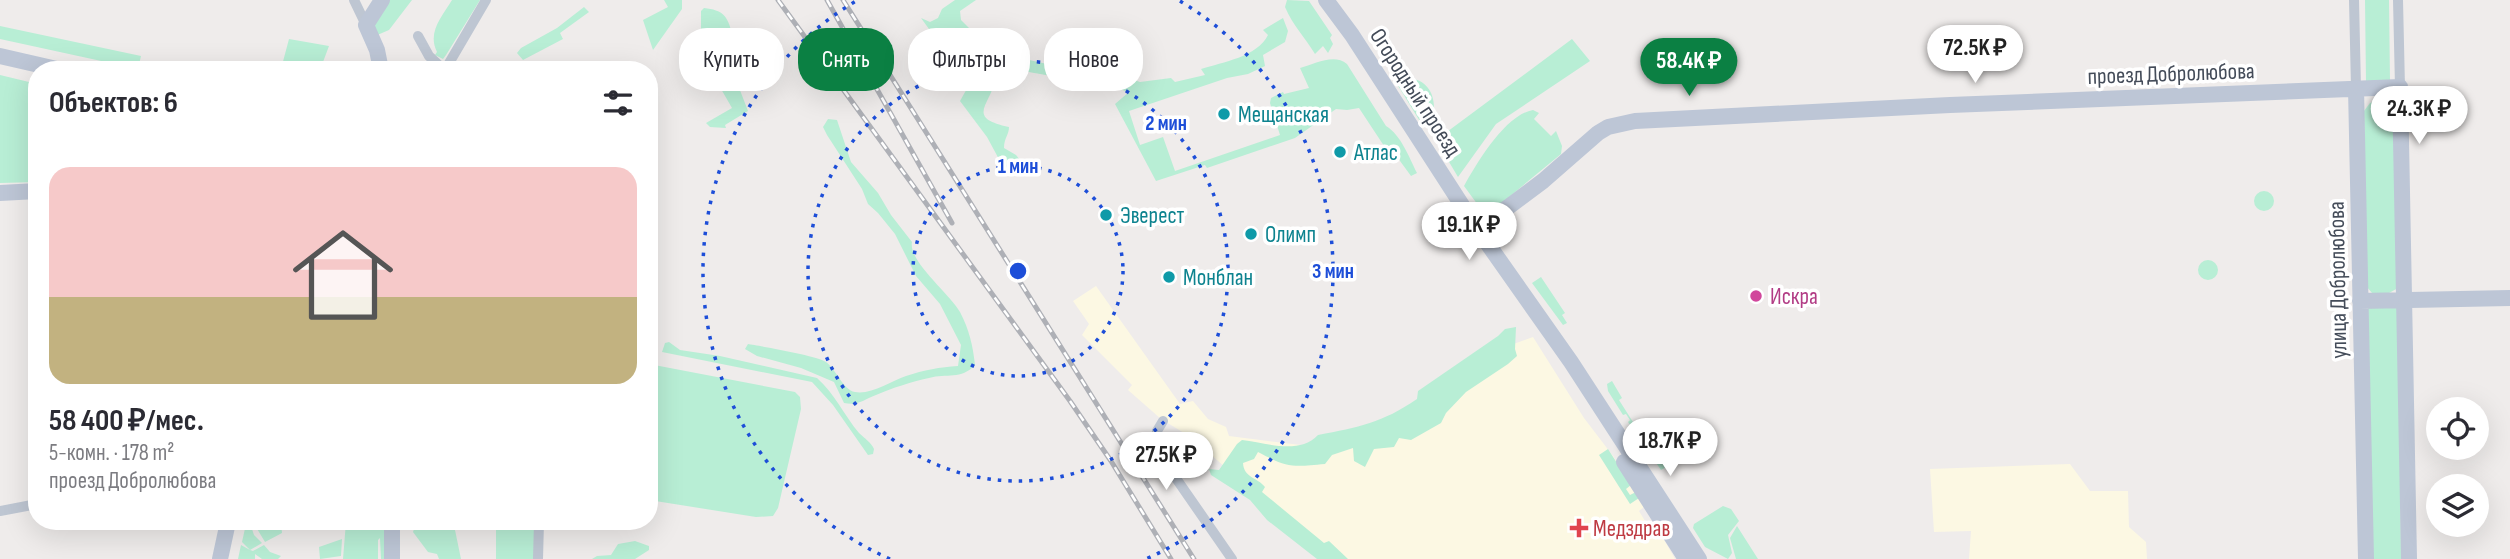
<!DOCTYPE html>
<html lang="ru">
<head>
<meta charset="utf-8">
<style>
	body { margin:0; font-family:"Sofia Sans Condensed",sans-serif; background:#f7f7f7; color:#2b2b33; height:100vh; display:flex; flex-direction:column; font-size:26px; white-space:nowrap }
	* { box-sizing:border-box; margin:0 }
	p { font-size:23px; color:#7c7c81 }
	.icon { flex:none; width:38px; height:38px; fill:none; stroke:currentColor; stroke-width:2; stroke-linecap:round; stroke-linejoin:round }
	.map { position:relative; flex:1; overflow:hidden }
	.details { position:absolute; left:28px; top:61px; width:630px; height:469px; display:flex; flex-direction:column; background:#fff; border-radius:28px; box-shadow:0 7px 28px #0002 }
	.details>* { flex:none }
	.hud { position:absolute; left:679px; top:28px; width:665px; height:63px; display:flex; gap:14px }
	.tools { position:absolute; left:2426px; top:397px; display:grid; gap:14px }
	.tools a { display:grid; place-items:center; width:63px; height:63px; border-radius:50%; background:#fff; box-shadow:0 7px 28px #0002; font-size:35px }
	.price { position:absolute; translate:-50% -60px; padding:0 16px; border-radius:24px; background:#fff; color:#222; font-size:23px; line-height:46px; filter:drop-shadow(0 2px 4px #0008) }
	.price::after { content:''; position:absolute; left:50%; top:42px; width:21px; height:16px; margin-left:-10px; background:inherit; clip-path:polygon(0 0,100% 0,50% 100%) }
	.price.active { background:#0b8043; color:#fff }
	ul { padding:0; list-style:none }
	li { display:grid; align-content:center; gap:14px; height:371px; padding:0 21px }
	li+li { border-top:2px solid #e1e1e2 }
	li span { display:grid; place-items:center; height:217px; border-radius:21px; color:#555 }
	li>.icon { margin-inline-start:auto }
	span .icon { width:126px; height:126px; fill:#fffc; stroke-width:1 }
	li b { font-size:30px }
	h2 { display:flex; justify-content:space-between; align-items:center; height:84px; padding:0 21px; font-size:30px }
	.chip { padding:0 24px; border-radius:28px; background:#fff; box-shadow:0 7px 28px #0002; font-size:24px; line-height:63px }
	.chip.active { background:#0b8043; color:#fff }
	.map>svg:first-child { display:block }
</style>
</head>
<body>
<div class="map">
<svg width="2510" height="559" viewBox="0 0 2510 559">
	<rect width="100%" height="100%" fill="#efeceb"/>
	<path fill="#fcf8e3" d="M1096,286L1180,404L1193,401L1208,419L1226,427L1229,436L1301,445L1358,437L1508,346L1533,337L1584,418L1613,456L1639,498L1644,507L1639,511L1653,534L1659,531L1675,559H1332L1189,436L1161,419L1128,390L1132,385L1082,335L1089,324L1073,301Z
		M2070,464L2090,491H2128L2129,527L2146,542L2147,559H1969L1971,531L1934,532L1930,469Z"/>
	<path fill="#b8eed5" d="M387,0H412L389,30L375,36L373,24Z
		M452,0H480L446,55L443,59L435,55L437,52C427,32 442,17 452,0Z
		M664,0H682V9L653,50L643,20L668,7Z
		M955,0H976L960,11L961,20L983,42L1012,56L1047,64L1066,63L1082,71L1126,77L1140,82L1171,78L1175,82L1205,75L1201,69C1223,62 1257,57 1268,35L1263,30L1283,18L1288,31L1285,42L1263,55L1265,66L1248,74L1227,78L1129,111L1140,145L1163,137L1175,171L1280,135L1270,103L1271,98L1283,92L1284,94L1309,88L1300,68C1315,64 1334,53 1347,64L1386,126C1401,135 1409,157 1417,173L1411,176L1392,150L1388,152L1359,108L1347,110L1336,109L1295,138L1207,168L1205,165L1156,181L1115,104L1129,92L1077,76L1057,77L1012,69L929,29L921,18L930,22L938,18L942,9Z
		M1287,0L1309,1L1332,35L1330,38L1333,44L1328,53L1323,46L1315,54C1305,37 1293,26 1285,7Z
		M2365,0H2389L2390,82H2366Z
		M584,7L589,12L560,33L563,39L523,60L517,53L521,48L557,28Z
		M704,8C723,10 728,16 732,34L701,32V11Z
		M0,26L141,56L138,69L0,39Z
		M289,39L329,46L320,70H275V68L281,69Z
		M1572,39L1590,61L1496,124L1458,177L1436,140Z
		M943,45H952L965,60L994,77C996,102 961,117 1009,127C1009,135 1004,138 1004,148L1016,155L1020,160L1015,168L1007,174L987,137L960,101L969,85C963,73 950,69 941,59Z
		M717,50L723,51L719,53L722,62L728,59L748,111L725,125L726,128L710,127L706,123L732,108L702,56Z
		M0,75L29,82L37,88V182L0,183Z
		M1410,79C1428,79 1437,98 1433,114L1421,123L1397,84Z
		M2379,100L2388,101L2393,109L2398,288L2389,293H2372L2367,287L2364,111L2370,103Z
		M1533,110L1539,113L1534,119L1551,136L1556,131L1562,146L1561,154L1486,216L1464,186C1477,163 1505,115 1533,110Z
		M828,119L837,120L851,162L878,193L891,215L912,242C908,261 949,293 960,312C969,329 973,346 975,365C961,380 947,373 929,378C911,382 892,388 876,395C863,400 858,406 844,403L834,382L801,368L757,356L745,349L748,344C760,346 819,356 826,362C836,369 843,390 855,392C871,395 891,381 906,376C924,370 940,367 958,366L961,345L940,304L916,276L895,234L878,213L868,204L862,189L827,135L823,127Z
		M2254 201a10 10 0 1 1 20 0a10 10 0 1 1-20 0Z
		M2198 270a10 10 0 1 1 20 0a10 10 0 1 1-20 0Z
		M1541,277L1565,313L1562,315L1567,323L1563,325L1532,283Z
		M2399,307L2401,559H2373L2368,308Z
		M1516,327L1515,349L1517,356L1508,364L1466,392L1446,413L1441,423L1411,440L1399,438L1394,447L1374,449L1365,467L1354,461L1353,448L1332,455L1325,464C1292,467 1288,468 1258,452L1254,459L1243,463C1244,478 1257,477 1265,487L1262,492L1324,543L1329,541L1348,559H1317L1267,520L1250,500L1211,475L1209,469L1219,470L1237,444L1242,440C1267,443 1299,455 1318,435C1359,427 1382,423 1417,399L1418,391L1498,336L1505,329Z
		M669,342L680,350L720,356L817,378C835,394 844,415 859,433C865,439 871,442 874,449L873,454L868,455L833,405L812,382L662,352L665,343Z
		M649,364L795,392L800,397L801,409L778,508L773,516L756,517L649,500Z
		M1612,381L1622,398L1619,400L1640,433L1647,429L1668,466L1661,470L1628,422L1630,420L1626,414L1623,415L1608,391L1607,384Z
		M1608,449L1631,485L1626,489L1630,495L1636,492L1639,498L1630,504L1599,455Z
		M1723,506L1731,509L1739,521L1728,535L1732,553L1728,559L1705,547L1693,528L1694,524Z
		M253,522H281L282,533L265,542Z
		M346,522H386L384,559H381L380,538L378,540V559H343Z
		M421,522H458L455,530L461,559H439L437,554L428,552L413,532L415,526Z
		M496,522H535L534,559H496Z
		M250,523L254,535L262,543L250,550L253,551L264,545L270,552L281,556L278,559H262L255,554V559H238L241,545L250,550L242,542L246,524Z
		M1737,526L1758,559H1736L1730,538Z
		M342,539L341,556L320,559L319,547Z
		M635,541L649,546V550L635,559H592L597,556L611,555L618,544Z"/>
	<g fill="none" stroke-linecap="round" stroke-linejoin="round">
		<path stroke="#bec6d2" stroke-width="10" d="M354,0L366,25
			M2354,0L2356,88
			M2398,0L2400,87
			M418,36L429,56L444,70
			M445,70L486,0
			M1163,421L1157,431L1155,448L1232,559
			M0,511L37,504
			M196,522L215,524L223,522
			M538,559L539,522"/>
		<path stroke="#bdc6d6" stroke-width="16" d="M1326,0L1352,35L1478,230L1571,362L1699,559
			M0,56L61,70
			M381,70L377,50L366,25L382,0
			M2356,88L2366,559
			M0,193L37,191
			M1472,234L1543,181L1598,133L1608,127L1635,121L1950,105L2400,87L2409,559
			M2360,301L2510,298
			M1624,462L1686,559
			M220,559L228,522
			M392,559V522"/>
		<g stroke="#aeb0b6" stroke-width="5">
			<path id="rail" d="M778,0L1070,401L1111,461L1171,559
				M827,0L952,223
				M843,0L1194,559"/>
		</g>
		<use href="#rail" stroke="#fff" stroke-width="2.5" stroke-dasharray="8" stroke-linecap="butt"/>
	</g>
	<g fill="none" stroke="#1d4ed8" stroke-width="3.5" stroke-dasharray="3.5 7">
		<circle cx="1018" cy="271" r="105"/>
		<circle cx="1018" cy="271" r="210"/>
		<path d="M890 559A315 315 0 0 1 856 1M1180 1A315 315 0 0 1 1146 559"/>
	</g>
	<g fill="#0f9aa8" stroke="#fff" stroke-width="2.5">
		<circle cx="1224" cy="114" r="7"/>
		<circle cx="1340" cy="152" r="7"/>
		<circle cx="1106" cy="215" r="7"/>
		<circle cx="1251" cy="234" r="7"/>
		<circle cx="1169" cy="277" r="7"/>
	</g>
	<circle fill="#d1479c" stroke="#fff" stroke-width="2.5" cx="1756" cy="296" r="7"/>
	<path fill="#e0444e" stroke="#fff" stroke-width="2.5" d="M1575.5 517.5h7v7h7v7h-7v7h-7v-7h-7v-7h7z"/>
	<g text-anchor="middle" stroke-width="7" stroke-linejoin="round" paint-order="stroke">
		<g font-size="23" fill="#444c59" stroke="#fff">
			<text transform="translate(2171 73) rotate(-2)" y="8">проезд Добролюбова</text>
			<text transform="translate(1416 92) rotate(57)" y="8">Огородный проезд</text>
			<text transform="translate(2337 280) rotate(-91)" y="8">улица Добролюбова</text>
		</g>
		<g font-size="23" fill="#0d838f" stroke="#fff" text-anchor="start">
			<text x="1238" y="122">Мещанская</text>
			<text x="1354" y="160">Атлас</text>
			<text x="1120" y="223">Эверест</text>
			<text x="1265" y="242">Олимп</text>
			<text x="1183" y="285">Монблан</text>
		</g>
		<g font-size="23" fill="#b23c85" stroke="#fff" text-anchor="start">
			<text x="1770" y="304">Искра</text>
		</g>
		<g font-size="23" fill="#be3a42" stroke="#fff" text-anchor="start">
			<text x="1593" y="536">Медздрав</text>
		</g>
	</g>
	<circle cx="1018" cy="271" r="10" fill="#1d4ed8" stroke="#fff" stroke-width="3.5"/>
	<g font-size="21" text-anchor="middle" font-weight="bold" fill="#1d4ed8" stroke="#fff" stroke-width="7" stroke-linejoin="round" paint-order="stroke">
		<text x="1166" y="130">2 мин</text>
		<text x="1018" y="173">1 мин</text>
		<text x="1333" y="278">3 мин</text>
	</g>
</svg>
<div class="tools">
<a><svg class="icon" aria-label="locate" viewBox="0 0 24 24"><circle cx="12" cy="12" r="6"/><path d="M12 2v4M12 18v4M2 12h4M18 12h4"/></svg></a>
<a><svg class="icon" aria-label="layers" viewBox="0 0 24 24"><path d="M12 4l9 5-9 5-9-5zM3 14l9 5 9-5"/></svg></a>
</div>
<b class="price" style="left:1975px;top:85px">72.5K ₽</b>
<b class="price active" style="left:1689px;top:98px">58.4K ₽</b>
<b class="price" style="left:2419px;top:146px">24.3K ₽</b>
<b class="price" style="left:1469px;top:262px">19.1K ₽</b>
<b class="price" style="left:1670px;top:478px">18.7K ₽</b>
<b class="price" style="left:1166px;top:492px">27.5K ₽</b>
<div class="hud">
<a class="chip">Купить</a>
<a class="chip active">Снять</a>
<a class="chip">Фильтры</a>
<a class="chip">Новое</a>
</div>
<section class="details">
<h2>Объектов: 6<svg class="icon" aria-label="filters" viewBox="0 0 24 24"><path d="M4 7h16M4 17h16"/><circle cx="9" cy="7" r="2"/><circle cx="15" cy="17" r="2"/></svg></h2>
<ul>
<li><span style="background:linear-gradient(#f6c9c9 60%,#c2b280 0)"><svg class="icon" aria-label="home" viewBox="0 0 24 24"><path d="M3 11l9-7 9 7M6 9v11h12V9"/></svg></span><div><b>58 400 ₽/мес.</b><p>5-комн. · 178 m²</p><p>проезд Добролюбова</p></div></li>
</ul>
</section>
</div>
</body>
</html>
